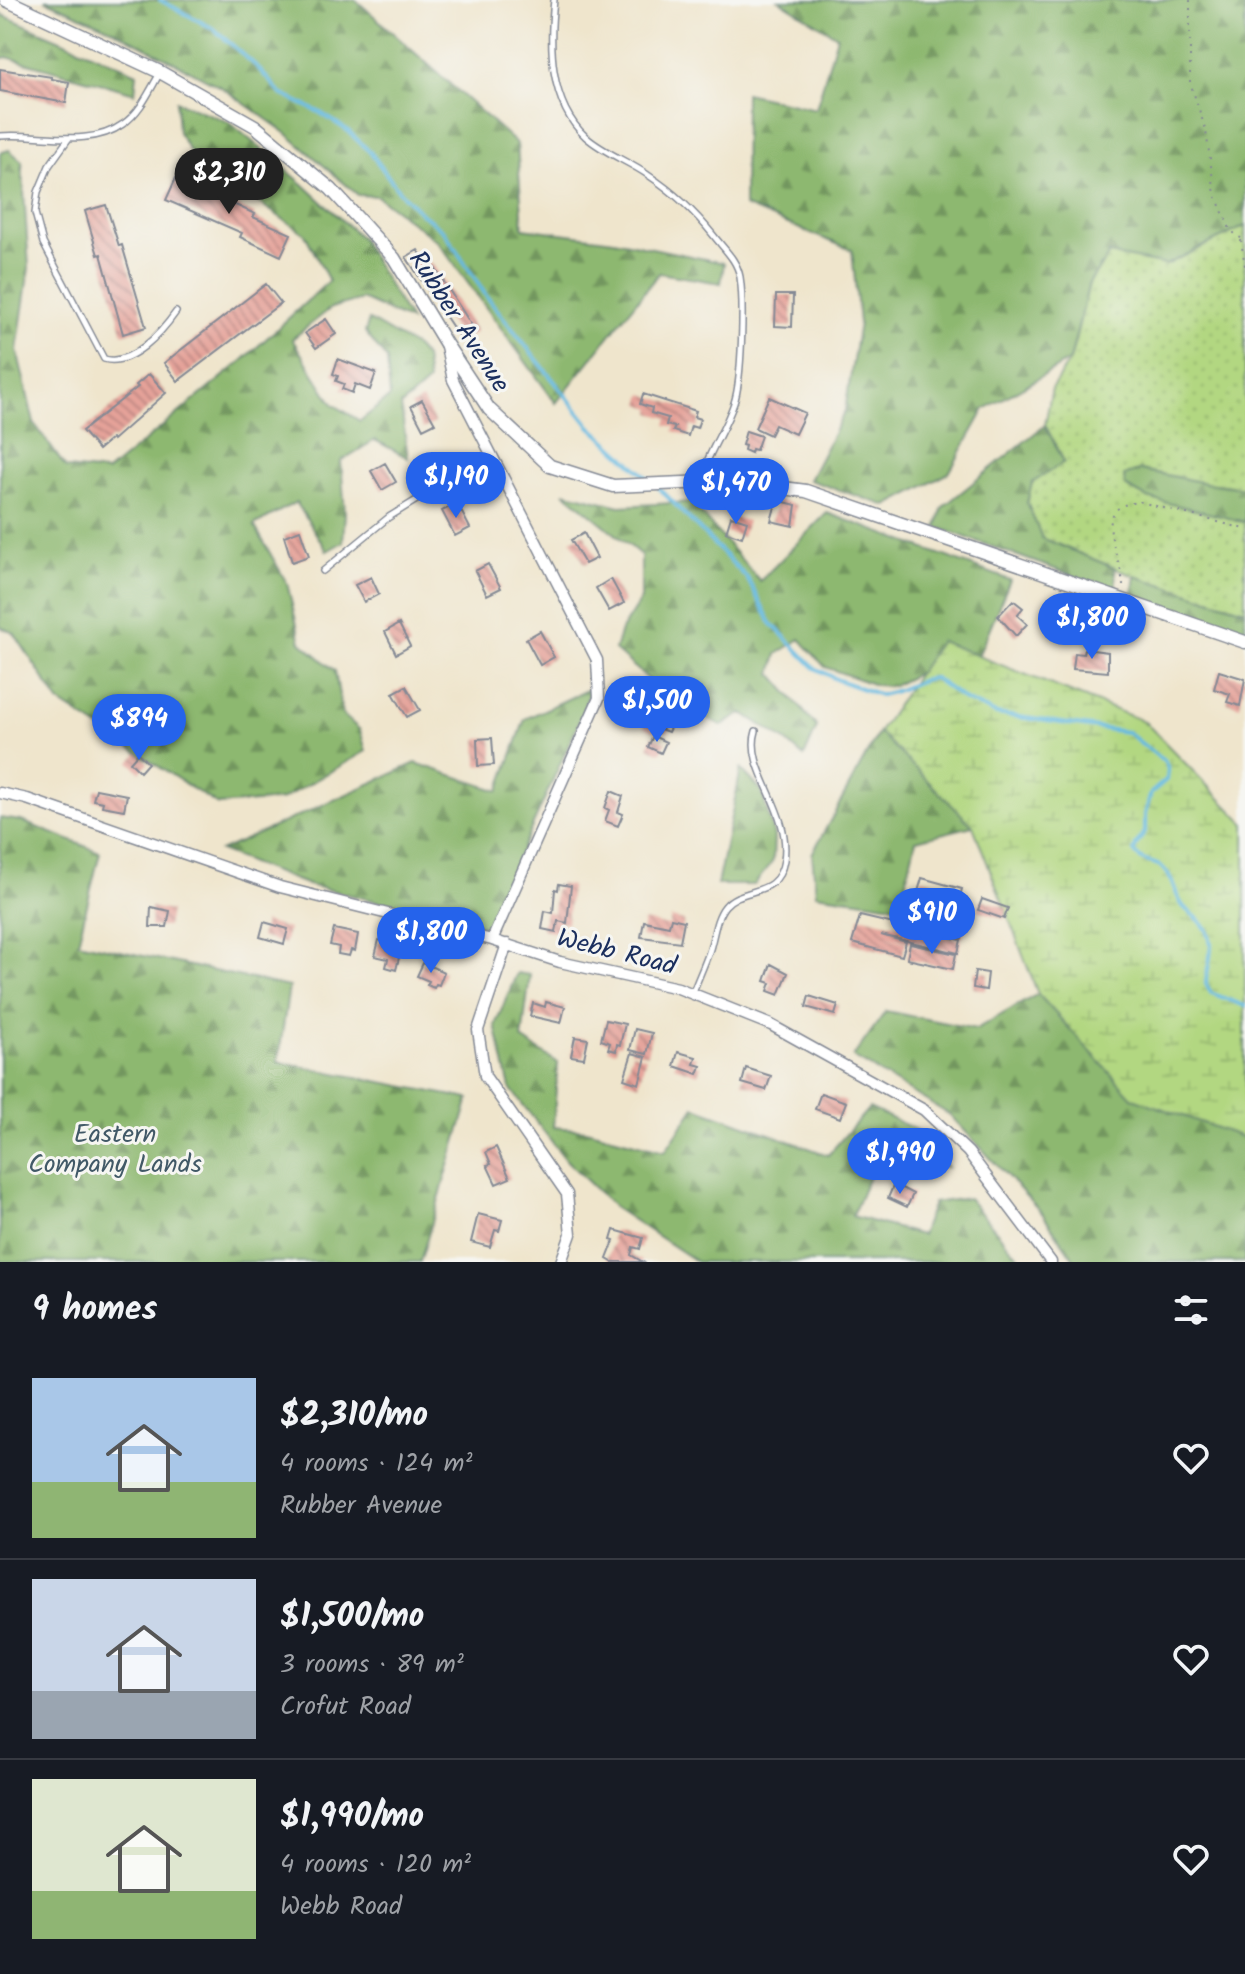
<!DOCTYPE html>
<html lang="en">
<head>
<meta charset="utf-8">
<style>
	body { margin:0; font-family:Kalam,sans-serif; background:#20242c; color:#f1f3f6; height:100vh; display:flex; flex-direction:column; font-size:30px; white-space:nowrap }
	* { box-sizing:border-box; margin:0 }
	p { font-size:26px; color:#9ea1a6 }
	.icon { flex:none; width:44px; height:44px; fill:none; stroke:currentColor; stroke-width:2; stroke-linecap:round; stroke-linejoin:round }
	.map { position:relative; height:1262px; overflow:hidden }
	.drawer { display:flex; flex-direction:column; background:#171b24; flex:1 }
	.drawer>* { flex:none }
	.price { position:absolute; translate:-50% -68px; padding:0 18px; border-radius:28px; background:#2563eb; color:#fff; font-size:26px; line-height:52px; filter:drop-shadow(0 2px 4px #0008) }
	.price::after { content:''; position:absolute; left:50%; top:48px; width:24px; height:18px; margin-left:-12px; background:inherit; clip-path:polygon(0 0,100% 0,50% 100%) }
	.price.selected { background:#222; color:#fff }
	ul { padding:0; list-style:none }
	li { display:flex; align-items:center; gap:24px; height:200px; padding:0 32px }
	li+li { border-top:2px solid #363941 }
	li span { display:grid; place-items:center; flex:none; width:224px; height:160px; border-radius:0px; color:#555 }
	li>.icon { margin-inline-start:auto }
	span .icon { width:96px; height:96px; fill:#fffc; stroke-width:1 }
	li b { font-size:34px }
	h2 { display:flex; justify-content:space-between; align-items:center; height:96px; padding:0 32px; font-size:34px }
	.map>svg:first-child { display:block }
</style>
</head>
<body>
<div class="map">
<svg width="1245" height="1262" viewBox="0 0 1245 1262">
	<defs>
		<pattern id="grass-dots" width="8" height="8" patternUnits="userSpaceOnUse" patternTransform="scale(2)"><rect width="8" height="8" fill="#b2d781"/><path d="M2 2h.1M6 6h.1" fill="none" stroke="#98b972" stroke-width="1.8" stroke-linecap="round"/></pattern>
		<pattern id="forest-firs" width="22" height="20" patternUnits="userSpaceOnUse" patternTransform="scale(2)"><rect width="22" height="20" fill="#8db86f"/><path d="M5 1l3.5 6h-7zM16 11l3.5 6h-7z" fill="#72965e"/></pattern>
		<pattern id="wetland-marsh" width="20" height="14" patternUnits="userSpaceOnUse" patternTransform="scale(2)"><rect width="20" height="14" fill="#b2d781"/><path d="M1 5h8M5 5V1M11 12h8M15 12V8" fill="none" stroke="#98b972"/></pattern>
		<pattern id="building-back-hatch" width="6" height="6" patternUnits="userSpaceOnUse" patternTransform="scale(2)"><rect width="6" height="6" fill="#e5a299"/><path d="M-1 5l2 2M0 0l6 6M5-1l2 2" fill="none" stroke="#b98480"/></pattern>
	</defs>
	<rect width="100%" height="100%" fill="#f6f6f2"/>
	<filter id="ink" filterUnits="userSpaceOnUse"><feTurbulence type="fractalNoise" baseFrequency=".0125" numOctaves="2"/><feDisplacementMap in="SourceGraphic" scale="16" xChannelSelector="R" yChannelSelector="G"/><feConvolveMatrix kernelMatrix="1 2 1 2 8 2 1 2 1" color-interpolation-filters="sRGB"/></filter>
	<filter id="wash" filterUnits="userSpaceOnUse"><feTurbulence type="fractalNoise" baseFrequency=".006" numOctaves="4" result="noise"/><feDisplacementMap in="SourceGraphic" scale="32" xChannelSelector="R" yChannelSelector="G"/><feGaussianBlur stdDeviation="1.8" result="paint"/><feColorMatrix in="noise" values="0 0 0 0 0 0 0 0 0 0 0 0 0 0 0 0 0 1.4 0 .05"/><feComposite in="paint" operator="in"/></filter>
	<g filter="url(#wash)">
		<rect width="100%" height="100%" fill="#efe5cc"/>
		<path fill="url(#grass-dots)" stroke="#668370" stroke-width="2" d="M1245,226V488L1206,483L1237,521L1245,522V610L1142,579L1042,539L1027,503L1032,482L1064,462L1045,425L1052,388L1070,360L1089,283L1109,254L1166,265Z"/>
		<path fill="url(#forest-firs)" stroke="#547466" stroke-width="2" d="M45,0H356L517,144L523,228L614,240L724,263L721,283L659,273L556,403L437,241L377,196L358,195L286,133L221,87L111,29Z
			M779,0H1245V226L1166,265L1109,254L1089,283L1070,360L985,409L949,473L887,506L809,480L845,411L859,323L852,250L744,206L745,93L816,109L837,36Z
			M0,14L137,73L135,93L7,57L0,58Z
			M176,101L229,122L303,184L360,237L410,321L362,299L331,308L292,339L333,404L360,421L390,397L387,360L365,332L369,320L416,347L425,357L428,382L401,406L408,458L375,440L341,461L345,513L343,542L327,551L296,502L254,525L287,583L301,642L335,671L342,714L360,730L366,751L281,800L218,805L59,702L14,633L0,627V153L9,150L22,161L29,268L17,350L34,423L66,468L107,472L242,361L329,281L305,234L261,204L202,170L178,133Z
			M1045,425L1064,462L1032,483L1027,503L1042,538L1115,568L1116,591L937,527L943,507Z
			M1141,470L1206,483L1245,488V522L1147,498L1125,486L1124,476Z
			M564,492L620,506L691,502L760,581L827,513L1010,580L978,656L940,641L919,673L892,686L875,685L825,667L800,639L777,654L772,674L817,727L804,757L787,742L743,713L721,726L664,693L615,650L621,630L641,599V555Z
			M1135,576L1245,610V634L1132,595Z
			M591,688L578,724L487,927L308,885L220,851L416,763L499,791L525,719Z
			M879,732L973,826L916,840L900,906L816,894L812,854Z
			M741,769L761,790L774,836L773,861L754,885H717Z
			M0,818L21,821L100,852L78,942L289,987L278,1062L469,1099L420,1262H0Z
			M517,973L530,975L522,1039L558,1063L553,1127L586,1130L665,1151L695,1107L828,1155L869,1108L921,1132L947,1167L880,1150L852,1216L921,1235L933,1203L968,1198L1023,1262H697L615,1208L567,1161L510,1088L495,1025Z
			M1038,994L1133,1098L1245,1138V1262H1076L1042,1213L950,1115L853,1057L886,1011L976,1029Z"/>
		<path fill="url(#wetland-marsh)" stroke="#668370" stroke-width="2" d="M940,641L1144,721L1245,824V1138L1133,1098L1038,994L973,826L879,732Z"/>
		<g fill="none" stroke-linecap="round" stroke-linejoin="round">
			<path stroke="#65bae1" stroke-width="4" d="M160,0L214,29L257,67L281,94L319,112L347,130L370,152L399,191L422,214L444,231L487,297L590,426L652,482
				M659,488L747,578L771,623L815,668L838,680L880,695L896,691L925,679L934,678L965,700L996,714L1127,732L1165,762L1168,769L1167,779L1151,793L1145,814V832L1136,845L1134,852C1145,866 1157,860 1165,870C1173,879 1175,893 1181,903C1185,911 1194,914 1199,920C1220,940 1207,961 1206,984L1211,993L1245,1006"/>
		</g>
		<g id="blocks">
			<path fill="url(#building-back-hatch)" d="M0,69L52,77V79L69,82L66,103L0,91Z
				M176,178L255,214L253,217L291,234L281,256L240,237L242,233L166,200Z
				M106,205L119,246L122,245L146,327L123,334L101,254L98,255L85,211Z
				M418,250L427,264L431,262L476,332L462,341L406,257Z
				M266,284L281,303L178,381L164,363Z
				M776,295H793L792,327L775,326Z
				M326,319L336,334L316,348L305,333Z
				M338,359L376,373L370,390L355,384L352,393L342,389L344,384L336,381L338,376L333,374Z
				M149,374L166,393L113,440L112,438L98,450L82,431L138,387L136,385Z
				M643,394L696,411L694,417L700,419L697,428L691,426L688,436L673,431L675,427L666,425L668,418L651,413L652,408L640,404Z
				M769,397L805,413L795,434L775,425L770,435L755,428Z
				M422,400L435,423L423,429L411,406Z
				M746,431L761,436L756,450L752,449L751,453L744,450L745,446L742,445Z
				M385,463L396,482L382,490L371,471Z
				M777,500L796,505L793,526L771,521Z
				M457,503L470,528L455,536L442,511Z
				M731,516L747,521L742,537L726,532Z
				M300,530L309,556L292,562L284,536Z
				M584,533L597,558L585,564L571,540Z
				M488,564L501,588L487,595L475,571Z
				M371,577L379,594L364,602L355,585Z
				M611,579L624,603L609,611L596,588Z
				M1013,600L1023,608L1017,615L1027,624L1016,636L998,616Z
				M399,624L410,646L396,654L385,632Z
				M540,631L554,657L540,665L526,639Z
				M1084,649L1108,652V672L1073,669L1075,653L1083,654Z
				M1219,671L1245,679L1240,706L1227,702L1230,694L1214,689Z
				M406,686L420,710L407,717L393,693Z
				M652,707L663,712L661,717L673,722L668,732L660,729L658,733L644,727Z
				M653,736L666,742L661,753L648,747Z
				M492,738L494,765L478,766L477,739Z
				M138,753L148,763L140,772L130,762Z
				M96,789L127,795L124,810L102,806L103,802L93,800Z
				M611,791L623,796L618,812L623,814L618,826L605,821L609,810L605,808Z
				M922,878L962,889L958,903L962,904L959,914L963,915L960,925L965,926L962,938L910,924L919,903L915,902Z
				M559,884L571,886L567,923L558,921L556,932L542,929L545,911L553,913L555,889L558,890Z
				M982,899L1008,908L1004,919L978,910Z
				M151,907L170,911L167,927H150Z
				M860,916L961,940L958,953L881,935L906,942L902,956L852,943Z
				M671,918L684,921L680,942L641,937L644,921L669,926Z
				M264,922L288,929L284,944L260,937Z
				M334,929L358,934L355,951L351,950L349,956L338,954L339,947L330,945Z
				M379,940L402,945L396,970L386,967L388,959L375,956Z
				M910,944L956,954L953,969L907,959Z
				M423,963L444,972L439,985L436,984L434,988L427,985L429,981L417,976Z
				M771,964L788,973L779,995L768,991L771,983L765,981Z
				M975,971L988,973L986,990L973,988Z
				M809,996L838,1005L835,1015L806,1007Z
				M546,1002L565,1007L561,1023L530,1016L533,1003L545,1007Z
				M606,1020L625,1024L620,1045L617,1044L616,1051L608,1049L610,1043L601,1040Z
				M635,1029L652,1033L647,1054L630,1050Z
				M575,1037L588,1039L584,1058L571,1056Z
				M678,1052L696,1057L694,1064L701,1066L698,1074L674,1066Z
				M632,1053L646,1057L639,1084L624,1079Z
				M746,1068L771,1076L766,1090L742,1083Z
				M821,1093L846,1102L840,1118L815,1109Z
				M496,1147L510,1178L496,1184L487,1165L491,1164L486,1152Z
				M894,1184L913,1194L907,1207L888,1198Z
				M478,1214L502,1220L499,1231L495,1230L490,1247L471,1242Z
				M614,1230L643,1238L640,1249L633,1247L631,1255L643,1262H612L607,1259L614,1241L611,1240Z"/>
		</g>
	</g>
	<g filter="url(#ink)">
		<use href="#blocks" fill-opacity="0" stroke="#858a95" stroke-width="2"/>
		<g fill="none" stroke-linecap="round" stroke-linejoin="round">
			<g stroke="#858a95" stroke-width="8">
				<path id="service" d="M554,0C549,45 549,103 586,137C604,153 628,161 648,175C674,192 695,212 714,236C724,249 737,260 740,277C744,302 742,380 734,403C725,430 707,454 700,481
					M0,136C38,132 89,149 123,124C140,113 150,90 160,73
					M69,138L49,166L38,192L35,213L43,243L104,359C131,367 162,332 176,312
					M323,571L389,517L490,455
					M693,992C698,979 704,966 709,952C714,938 715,918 725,906C743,885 778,899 784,860C792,810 744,769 756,731"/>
			</g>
			<g stroke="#858a95" stroke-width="13">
				<path id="minor" d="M446,346L453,380L597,660L599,698L492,940
					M0,793L27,799L280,887L492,940L560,962L678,988L771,1025L924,1110L968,1152L1051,1262
					M507,944L478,1030L485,1076L567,1194L571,1234L561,1262"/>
			</g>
			<g stroke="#858a95" stroke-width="15">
				<path id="tertiary" d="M6,0L160,72L255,126L331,189L394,258L446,344L489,409L550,466L613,486L731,481L806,491L1245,642"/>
			</g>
			<path stroke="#858a95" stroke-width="2" stroke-dasharray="2 6" stroke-linecap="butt" d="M1190,0V82L1206,131L1215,194L1230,229L1238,237L1245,239
				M1241,240L1245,266
				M1123,586C1122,555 1086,504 1141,502L1245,529"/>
			<use href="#service" stroke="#fff" stroke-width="5"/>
			<use href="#minor" stroke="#fff" stroke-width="10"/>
			<use href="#tertiary" stroke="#fff" stroke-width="12"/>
		</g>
	</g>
	<g text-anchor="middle" stroke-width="6" stroke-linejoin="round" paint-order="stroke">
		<g font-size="26" fill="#1b2f5e" stroke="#f6f6f2">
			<text transform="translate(460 321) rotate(57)" y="9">Rubber Avenue</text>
			<text transform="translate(617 951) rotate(14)" y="9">Webb Road</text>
		</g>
		<g font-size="26" fill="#415967" stroke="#f6f6f2">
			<text x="115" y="1142">Eastern<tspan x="115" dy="30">Company Lands</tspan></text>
		</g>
	</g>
</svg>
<b class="price selected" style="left:229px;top:216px">$2,310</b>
<b class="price" style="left:456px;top:520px">$1,190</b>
<b class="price" style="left:736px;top:526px">$1,470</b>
<b class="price" style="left:1092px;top:661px">$1,800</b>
<b class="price" style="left:657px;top:744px">$1,500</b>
<b class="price" style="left:139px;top:762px">$894</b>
<b class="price" style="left:932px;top:956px">$910</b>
<b class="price" style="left:431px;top:975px">$1,800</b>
<b class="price" style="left:900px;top:1196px">$1,990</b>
</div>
<section class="drawer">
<h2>9 homes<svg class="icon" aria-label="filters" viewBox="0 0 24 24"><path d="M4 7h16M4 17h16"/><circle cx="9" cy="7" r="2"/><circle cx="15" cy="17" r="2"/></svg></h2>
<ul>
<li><span style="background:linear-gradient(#a9c7e8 65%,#8fb573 0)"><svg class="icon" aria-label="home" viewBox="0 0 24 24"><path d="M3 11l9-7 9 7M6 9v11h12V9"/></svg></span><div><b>$2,310/mo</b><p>4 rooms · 124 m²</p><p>Rubber Avenue</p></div><svg class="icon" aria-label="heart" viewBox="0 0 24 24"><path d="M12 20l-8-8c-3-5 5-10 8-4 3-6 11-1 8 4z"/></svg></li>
<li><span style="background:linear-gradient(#c9d6e8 70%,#9aa5b1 0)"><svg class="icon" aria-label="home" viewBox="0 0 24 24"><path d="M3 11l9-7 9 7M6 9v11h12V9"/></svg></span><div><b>$1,500/mo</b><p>3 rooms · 89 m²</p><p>Crofut Road</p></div><svg class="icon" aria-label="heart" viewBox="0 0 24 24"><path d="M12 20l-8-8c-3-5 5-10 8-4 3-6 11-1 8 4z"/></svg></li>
<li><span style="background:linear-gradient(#dfe7d0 70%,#8fb573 0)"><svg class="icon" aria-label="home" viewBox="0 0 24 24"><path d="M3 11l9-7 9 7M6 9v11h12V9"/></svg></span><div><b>$1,990/mo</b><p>4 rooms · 120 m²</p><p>Webb Road</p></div><svg class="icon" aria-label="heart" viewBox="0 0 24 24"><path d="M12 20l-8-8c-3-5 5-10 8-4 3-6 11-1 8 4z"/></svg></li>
</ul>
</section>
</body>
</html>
